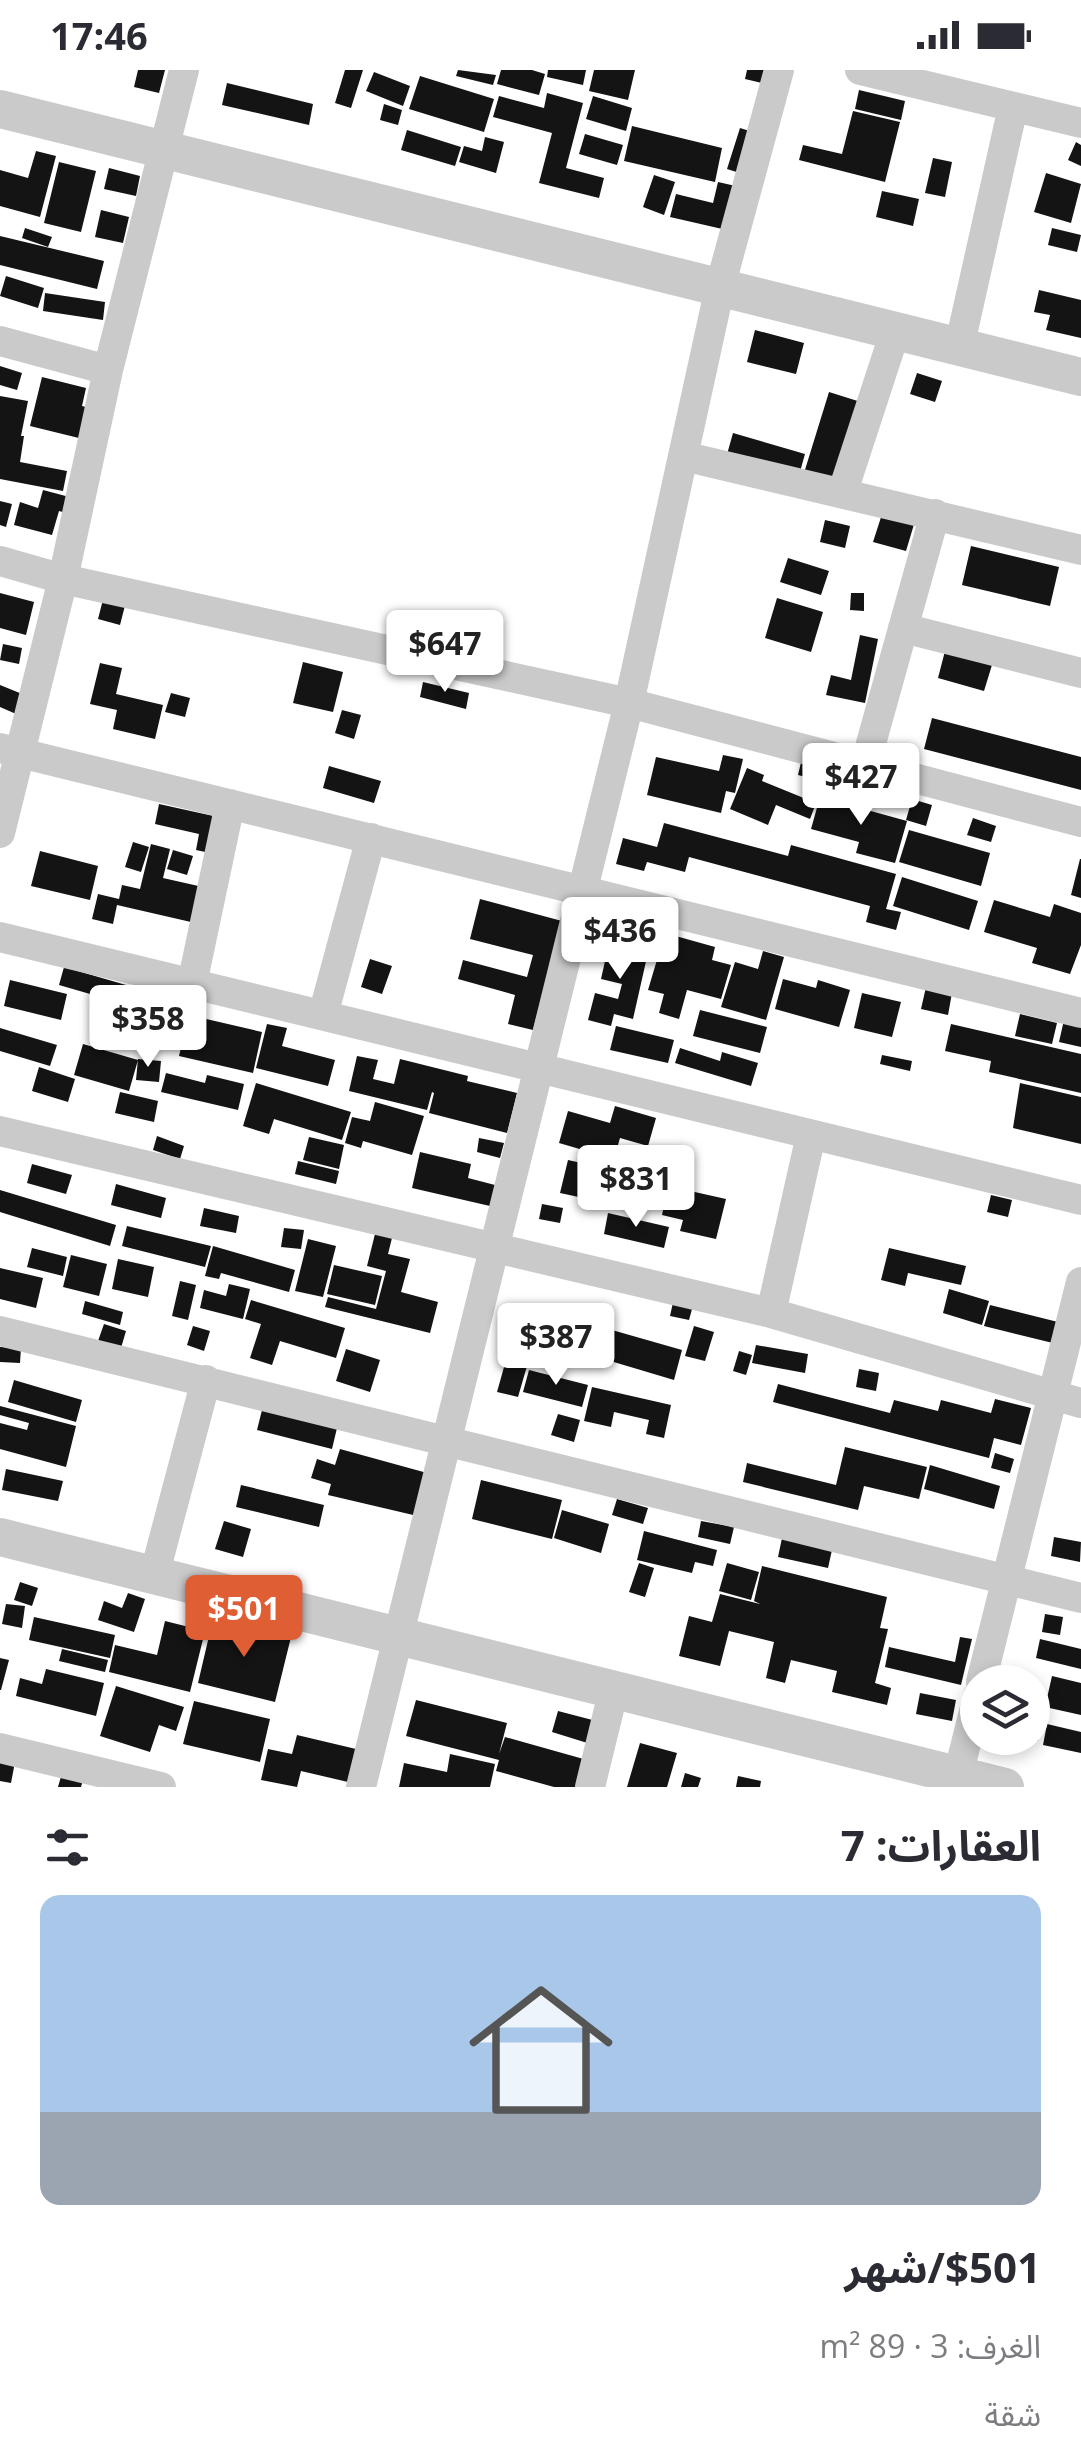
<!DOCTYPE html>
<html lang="ar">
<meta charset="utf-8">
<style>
:root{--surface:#fff;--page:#f7f7f7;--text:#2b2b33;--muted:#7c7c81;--line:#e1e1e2;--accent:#df5e34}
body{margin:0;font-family:"Open Sans","Noto Sans Arabic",sans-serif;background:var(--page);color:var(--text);direction:rtl;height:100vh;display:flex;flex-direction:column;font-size:38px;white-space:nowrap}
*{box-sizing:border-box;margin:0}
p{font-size:32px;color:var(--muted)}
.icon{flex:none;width:55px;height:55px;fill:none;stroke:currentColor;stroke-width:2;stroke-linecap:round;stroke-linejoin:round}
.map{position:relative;height:1717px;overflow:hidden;direction:ltr}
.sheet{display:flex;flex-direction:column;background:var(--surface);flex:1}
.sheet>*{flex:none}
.controls{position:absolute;left:960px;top:1595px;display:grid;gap:20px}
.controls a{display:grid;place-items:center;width:90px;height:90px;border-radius:50%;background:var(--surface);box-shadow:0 5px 15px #0003;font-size:50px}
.price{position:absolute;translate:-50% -85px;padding:0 22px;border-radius:10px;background:#fff;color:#222;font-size:32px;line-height:65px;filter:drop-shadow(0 2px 5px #0008)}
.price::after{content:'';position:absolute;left:50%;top:60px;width:30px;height:22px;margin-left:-15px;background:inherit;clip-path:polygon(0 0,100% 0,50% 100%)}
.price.active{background:var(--accent);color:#fff}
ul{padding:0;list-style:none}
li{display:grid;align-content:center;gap:20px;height:530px;padding:0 40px}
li+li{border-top:2px solid var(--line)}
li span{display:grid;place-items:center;height:310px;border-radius:20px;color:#555}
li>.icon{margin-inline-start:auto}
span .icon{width:180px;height:180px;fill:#fffc;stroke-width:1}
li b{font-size:42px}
h2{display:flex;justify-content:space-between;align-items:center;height:120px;padding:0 40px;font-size:42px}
.status{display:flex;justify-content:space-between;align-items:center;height:70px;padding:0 50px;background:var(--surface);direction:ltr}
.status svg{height:28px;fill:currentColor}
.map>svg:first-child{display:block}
.building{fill:#141414}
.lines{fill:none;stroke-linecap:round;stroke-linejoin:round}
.minor{stroke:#cacaca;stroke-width:30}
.tertiary{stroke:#cacaca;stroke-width:38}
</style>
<div class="status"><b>17:46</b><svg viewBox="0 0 49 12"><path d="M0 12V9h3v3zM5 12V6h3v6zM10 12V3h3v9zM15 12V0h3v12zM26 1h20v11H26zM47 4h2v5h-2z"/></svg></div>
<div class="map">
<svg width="1081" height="1717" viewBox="0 0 1081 1717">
<rect width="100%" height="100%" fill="#fff"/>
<path class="building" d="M138 0H165L159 23 134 17Z
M345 0H363L351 38 335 33Z
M458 0 496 5 493 15 456 6Z
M501 0H532L545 4 539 25 497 14Z
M548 0H586L583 15 547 7Z
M594 0H635L628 30 589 21Z
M747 0H769L766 14 745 9Z
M374 2 410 16 403 36 366 21Z
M420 6 494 29 484 62 409 39Z
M227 13 313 34 309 55 222 35Z
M859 20 905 31 901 50 855 39Z
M547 23 583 33 566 98 604 108 599 128 539 113 552 63 493 47 499 26 544 38Z
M593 26 632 38 626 61 586 49Z
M384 34 402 40 398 55 380 50Z
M853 41 900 52 885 112 799 90 803 75 842 84Z
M632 56 722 78 715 112 624 91Z
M740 58 756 63 743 104 727 99Z
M407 60 461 77 455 96 401 80Z
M585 64 623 75 617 95 579 84Z
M485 67 504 72 496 103 459 92 464 76 482 81Z
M1076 72 1081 75V96L1068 90Z
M36 81 56 86 40 147 0 136V100L28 108Z
M933 88 952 92 945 127 925 123Z
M59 92 96 101 81 162 44 153Z
M109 98 140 106 136 126 104 119Z
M1046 103 1081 114 1071 153 1034 142Z
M654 105 675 112 664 145 643 137Z
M718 112 740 117 731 161 670 147 676 124 713 133Z
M882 121 919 129 913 156 876 147Z
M101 140 129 147 123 173 95 167Z
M25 158 52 167 48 177 22 168Z
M1052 158 1081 165 1077 182 1048 175Z
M0 166 104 191 97 219 0 195Z
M6 206 44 218 38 238 0 226Z
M1039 220 1081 230V268L1046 260 1050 245 1034 242Z
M45 223 105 232 103 250 43 241Z
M755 260 804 273 796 304 747 292Z
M0 296 22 303 17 320 0 315Z
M917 303 942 311 935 332 910 324Z
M42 307 86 318 82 336 98 340 91 371 30 356Z
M829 322 864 333 839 414 804 403Z
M0 326 28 331 21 366H24L20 392 67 401 63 421 0 409Z
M733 363 805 384 794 423 722 402Z
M43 420 77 429 73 445 59 441 52 465 14 455 20 432 38 438Z
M0 431 12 434 6 457 0 455Z
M883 441 915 451 906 481 873 472Z
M825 450 850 456 845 478 820 472Z
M971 476 1059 497 1050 536 962 515Z
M788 488 829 501 821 525 780 512Z
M107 514 129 520 120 555 98 549Z
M0 523 34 532 26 565 0 558Z
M851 523H864V541L850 540Z
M777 528 823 542 811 582 765 568Z
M860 565 878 569 865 633 826 625 831 605 851 610Z
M3 574 22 578 19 594 0 590Z
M945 581 992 595 984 621 938 608Z
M303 592 343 602 333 642 293 633Z
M100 593 122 598 116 624 163 635 155 669 113 659 117 640 90 634Z
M423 612 469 623 466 639 420 627Z
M0 615 32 628 23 647 0 637Z
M171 623 190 628 185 647 165 642Z
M342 640 361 645 354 669 335 663Z
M932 648 1081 687V720L924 679Z
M803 684 831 691 825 712 798 705Z
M723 685 743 689 735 723 726 721 721 743 647 725 656 687 719 701Z
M329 696 381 711 374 733 323 718Z
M747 698 764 705 762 711 816 733 810 749 776 735 768 755 730 739Z
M911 709 912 729 881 730 880 710Z
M820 727 907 751 895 793 856 783 859 772 811 759Z
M912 729 932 735 926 756 906 750Z
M159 734 227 749 219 785 196 780 199 764 155 754Z
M973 748 996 756 991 772 967 765Z
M664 753 788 786 791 775 896 804 886 839 901 842 896 860 866 852 870 836 689 787 685 802 647 792 644 801 616 794 623 768 657 777Z
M909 760 990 783 981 816 899 792Z
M133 772 149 777 141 802 125 797Z
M151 774 170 779 163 808 225 822 217 858 117 835 113 854 92 849 98 824 119 829 122 815 140 819Z
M173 780 193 786 187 805 167 799Z
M40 781 98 796 90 830 31 816Z
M1080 789H1081V828L1071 825Z
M902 807 978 831 969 860 893 836Z
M480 829 562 851 533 960 508 954 515 925 458 909 463 890 527 907 533 885 470 869Z
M994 830 1050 847 1054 834 1081 843V875L1070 904 1032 893 1037 878 984 862Z
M665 863 715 877 712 890 731 895 721 929 687 920 679 949 659 943 664 924 648 920Z
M610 869 649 878 633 949 614 944 611 956 588 950 595 923 618 929 622 914 601 909Z
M763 881 784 887 766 950 721 937 735 892 758 899Z
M370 889 392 896 382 924 361 917Z
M64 897 133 917 128 935 59 915Z
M783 909 816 918 818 910 850 920 839 957 775 939Z
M10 910 67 924 61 950 4 936Z
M926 917 952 923 948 945 921 939Z
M862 923 901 932 892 967 854 958Z
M119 937 177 952 171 978 113 963Z
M700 940 767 957 760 983 693 966Z
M1066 941 1081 944V977L1059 972Z
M1020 944 1057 953 1052 974 1015 966Z
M189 945 262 962 253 1003 179 986Z
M267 954 287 958 282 976 335 990 328 1016 256 998Z
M951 954 1081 984V1023L989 1002 991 991 945 981Z
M616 956 674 970 668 993 610 980Z
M0 958 57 975 50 996 0 981Z
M83 974 138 990 129 1021 74 1005Z
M680 978 720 991 722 982 758 993 751 1016 675 993Z
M882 985 912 991 910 1001 880 994Z
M357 986 378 990 373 1009 394 1014 400 989 468 1006 467 1011 517 1023 507 1063 429 1043 434 1023 432 1022 427 1040 349 1021Z
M138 989 161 991 159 1012 136 1010Z
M39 997 75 1009 68 1032 32 1021Z
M166 1003 205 1013 207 1005 244 1014 238 1040 161 1022Z
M256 1013 351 1042 342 1070 274 1049 269 1064 243 1056Z
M1020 1013 1081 1027V1074L1013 1058Z
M120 1022 158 1031 154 1052 115 1043Z
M375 1032 424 1046 412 1085 363 1071 361 1078 345 1073 352 1047 370 1051Z
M615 1036 656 1048 648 1076 620 1068 614 1089 559 1073 568 1041 610 1053Z
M157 1066 184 1076 180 1089 153 1080Z
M309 1067 344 1075 339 1099 303 1090Z
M479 1068 504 1073 500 1088 477 1082Z
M420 1082 471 1094 468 1108 495 1115 490 1136 412 1118Z
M568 1090 622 1102 620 1113 639 1117 635 1139 560 1123Z
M298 1091 339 1101 336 1114 295 1104Z
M32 1094 72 1105 66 1124 27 1113Z
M116 1114 166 1128 161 1148 111 1135Z
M668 1116 726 1129 716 1169 680 1161 683 1150 662 1145Z
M0 1120 116 1155 110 1176 0 1142Z
M991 1125 1012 1130 1008 1147 987 1142Z
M542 1134 563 1138 560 1153 539 1149Z
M204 1138 239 1146 236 1163 200 1156Z
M608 1143 669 1157 664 1178 604 1164Z
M127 1156 211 1176 205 1197 122 1176Z
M284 1158 304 1160 301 1179 281 1177Z
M375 1164 392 1168 388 1184 410 1189 401 1222 438 1232 430 1263 325 1237 328 1227 376 1239 386 1201 367 1196Z
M308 1169 336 1176 323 1227 295 1221Z
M213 1176 295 1200 289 1222 221 1203 219 1209 205 1206Z
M32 1178 67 1187 63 1206 27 1197Z
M889 1178 966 1196 961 1215 908 1203 905 1216 881 1210Z
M71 1185 107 1194 99 1226 63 1217Z
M118 1189 154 1197 148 1227 112 1219Z
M334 1195 382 1206 375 1235 327 1224Z
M0 1198 43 1208 36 1238 0 1229Z
M180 1211 196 1215 188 1250 172 1246Z
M229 1214 250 1219 243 1249 200 1238 204 1220 226 1226Z
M949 1219 989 1231 982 1255 943 1243Z
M674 1228 694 1232 689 1250 670 1246Z
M251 1230 345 1258 336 1288 280 1271 272 1295 250 1288 261 1254 245 1249Z
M85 1231 123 1242 120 1255 82 1244Z
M990 1235 1066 1254 1061 1275 984 1256Z
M519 1236 601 1254 593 1287 512 1268Z
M104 1254 126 1261 121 1278 98 1271Z
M193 1256 210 1261 204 1281 187 1275Z
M694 1256 714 1262 705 1291 685 1286Z
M605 1258 682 1280 674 1310 597 1287Z
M756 1275 808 1284 805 1303 752 1293Z
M0 1277 21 1278 20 1293 0 1292Z
M346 1279 380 1290 370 1322 336 1311Z
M739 1281 752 1285 746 1305 733 1301Z
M506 1290 527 1296 518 1327 497 1322Z
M859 1299 879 1303 876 1321 856 1317Z
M529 1300 588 1315 582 1337 523 1322Z
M14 1310 82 1330 76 1352 8 1332Z
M778 1314 890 1343 894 1330 938 1341 941 1330 991 1343 995 1329 1031 1338 1021 1375 994 1368 989 1388 773 1332Z
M592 1317 671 1335 664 1368 646 1364 649 1350 614 1342 611 1357 584 1351Z
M0 1336 76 1356 66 1397 0 1379V1353L27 1360 29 1353 0 1345Z
M262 1340 337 1358 332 1379 257 1360Z
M558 1344 580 1350 574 1372 551 1365Z
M845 1377 927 1397 919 1429 864 1416 858 1440 743 1412 747 1393 836 1415Z
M340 1379 438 1406 426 1448 328 1425 331 1414 311 1408 317 1389 335 1395Z
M995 1383 1014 1389 1010 1403 991 1398Z
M930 1395 1000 1416 994 1439 924 1419Z
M6 1399 63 1411 58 1431 2 1420Z
M481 1410 562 1430 552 1469 472 1449Z
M241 1415 324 1435 319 1457 236 1437Z
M617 1429 648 1438 643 1454 612 1445Z
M562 1440 609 1454 601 1483 554 1468Z
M224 1451 251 1459 243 1487 215 1479Z
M701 1451 734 1457 730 1474 698 1467Z
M644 1461 717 1480 713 1496 695 1492 692 1503 637 1490Z
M1054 1467 1081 1472 1080 1492 1051 1486Z
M782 1468 832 1480 828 1498 778 1487Z
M639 1493 654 1498 645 1527 629 1522Z
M727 1493 759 1502 751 1530 719 1521Z
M762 1496 887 1527 880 1558 888 1559 875 1613 891 1618 887 1635 832 1622 837 1601 791 1590 785 1613 766 1608 774 1572 729 1561 720 1596 679 1586 689 1546 712 1552 720 1524 760 1534 754 1531Z
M20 1512 38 1518 32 1536 14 1530Z
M128 1523 145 1529 134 1562 98 1550 104 1531 122 1538Z
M6 1534 25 1536 22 1558 2 1554Z
M1045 1544 1063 1547 1060 1565 1042 1562Z
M34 1547 115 1565 110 1588 29 1570Z
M213 1549 291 1567 275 1632 198 1613Z
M165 1551 205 1561 190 1622 109 1602 115 1575 157 1585Z
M960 1567 972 1569 961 1615 885 1597 889 1577 955 1592Z
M1040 1569 1081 1579V1599L1036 1588Z
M62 1579 108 1590 105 1602 59 1591Z
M0 1588 9 1590 1 1620H0Z
M46 1599 104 1613 96 1646 16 1626 20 1608 42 1614Z
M1052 1606 1081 1613V1645L1045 1637Z
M116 1616 184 1637 176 1661 159 1655 150 1682 100 1666Z
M920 1623 956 1630 952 1651 916 1644Z
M416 1630 507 1653 499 1684 505 1667 587 1690 580 1717H554L496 1701 499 1690 406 1666Z
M194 1631 270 1649 260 1692 183 1674Z
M1032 1636 1045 1639 1038 1671 1032 1670Z
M558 1641 604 1653 597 1676 552 1662Z
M1047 1654 1081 1662V1683L1043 1675Z
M297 1665 356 1679 348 1712 301 1701 297 1717 261 1710 268 1679 292 1684Z
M640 1673 677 1683 667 1717H627Z
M450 1684 495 1694 490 1717H399L404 1693 447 1702Z
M0 1689 15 1692 11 1713 0 1711Z
M62 1703 83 1710 81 1717H58Z
M685 1703 701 1708 698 1717H681Z
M738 1706 761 1711 760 1717H736Z"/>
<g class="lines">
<path class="minor" d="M860 0 1081 53
M0 271 108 300
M959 278 1013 37
M683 386 1081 480
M843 421 895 262
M0 491 63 509 629 633 1081 752
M903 558 1081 603
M0 678 1081 943
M865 695 935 444
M0 763 63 509 108 300 184 0
M0 867 1081 1130
M192 914 230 734
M323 945 371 768
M0 1061 771 1243 1081 1333
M771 1243 811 1065
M0 1261 1081 1528
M154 1506 206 1310
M981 1612 1081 1212
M0 1678 161 1717
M361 1717 629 633 720 217 779 0
M590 1717 614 1619
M955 1717 978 1626"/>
<path class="tertiary" d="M0 39 1081 307
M0 1467 1005 1717"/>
</g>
</svg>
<div class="controls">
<a><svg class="icon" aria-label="layers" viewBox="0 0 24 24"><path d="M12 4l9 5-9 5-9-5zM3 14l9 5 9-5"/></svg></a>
</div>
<b class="price" style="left:445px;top:625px">$647</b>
<b class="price" style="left:861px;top:758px">$427</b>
<b class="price" style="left:620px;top:912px">$436</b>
<b class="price" style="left:148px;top:1000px">$358</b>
<b class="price" style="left:636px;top:1160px">$831</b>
<b class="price" style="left:556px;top:1318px">$387</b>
<b class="price active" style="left:244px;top:1590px">$501</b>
</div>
<section class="sheet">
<h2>العقارات: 7<svg class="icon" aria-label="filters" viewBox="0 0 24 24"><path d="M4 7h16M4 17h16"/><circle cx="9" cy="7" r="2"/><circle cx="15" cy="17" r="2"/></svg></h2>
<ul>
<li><span style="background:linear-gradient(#a9c7e8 70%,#9aa5b1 0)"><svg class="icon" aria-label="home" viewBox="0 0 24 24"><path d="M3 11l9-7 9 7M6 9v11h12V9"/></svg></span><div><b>$501/شهر</b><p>الغرف: 3 · 89 m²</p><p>شقة</p></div></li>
</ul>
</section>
